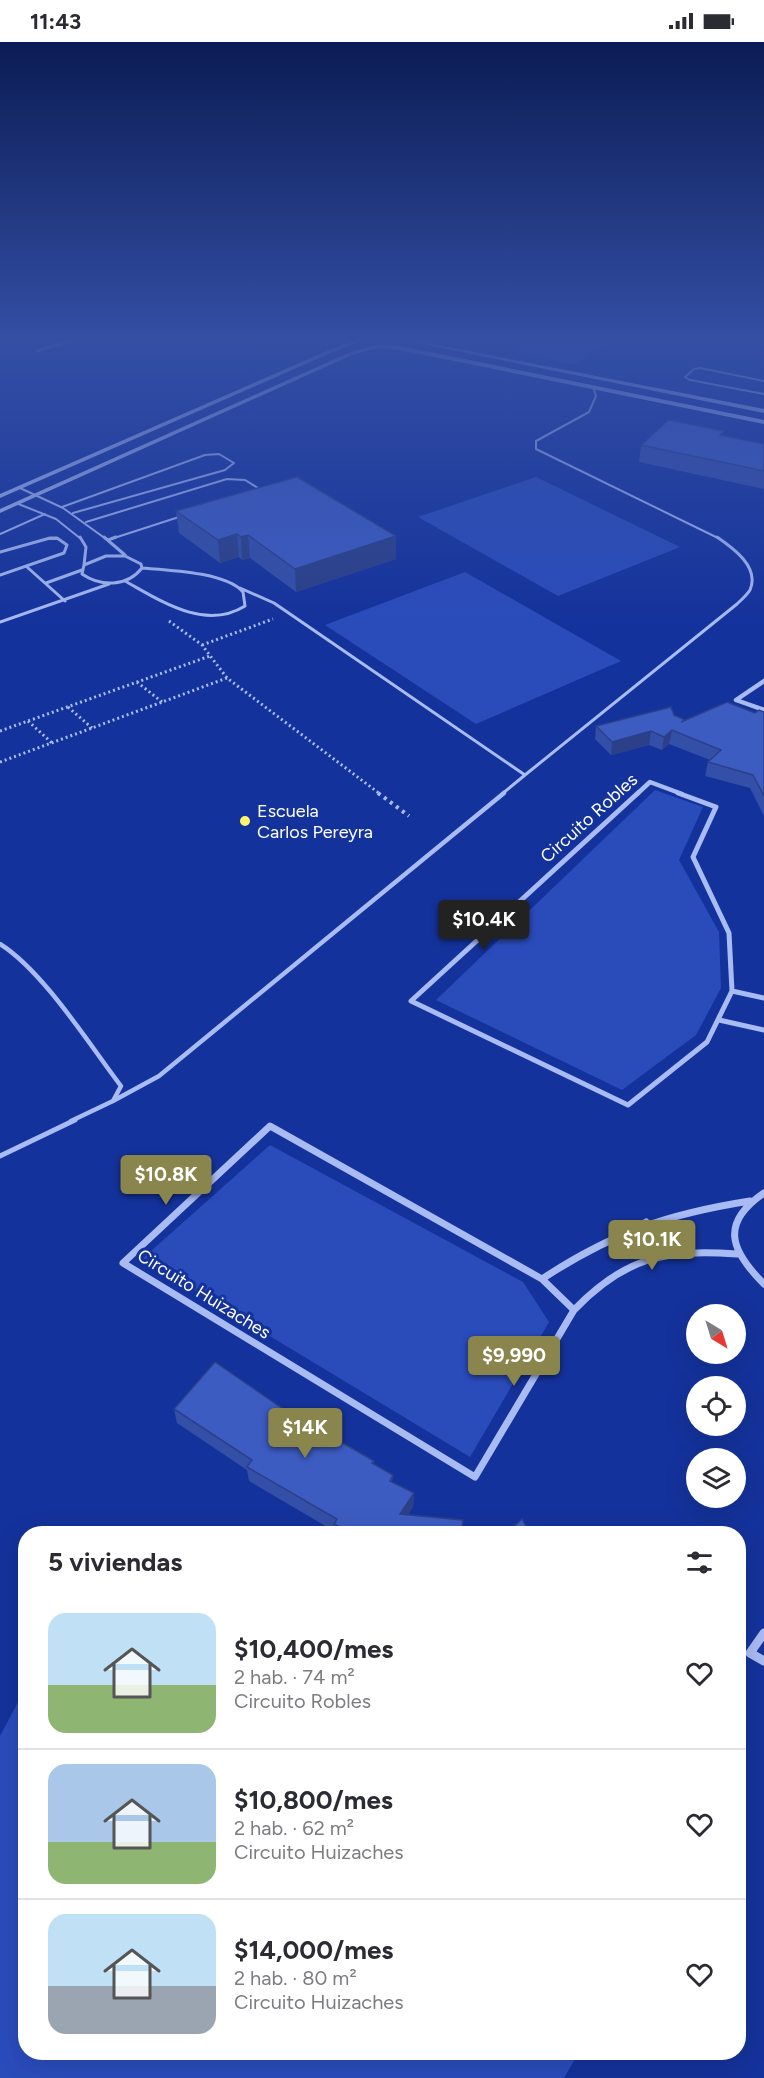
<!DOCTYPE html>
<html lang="es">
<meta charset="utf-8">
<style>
:root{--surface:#fff;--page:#f2f2f3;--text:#2b2b33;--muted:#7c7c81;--line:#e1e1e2;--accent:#8a854c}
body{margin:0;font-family:Figtree,sans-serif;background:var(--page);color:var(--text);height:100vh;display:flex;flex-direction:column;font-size:22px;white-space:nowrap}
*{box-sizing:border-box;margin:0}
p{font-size:20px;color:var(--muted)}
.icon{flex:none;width:33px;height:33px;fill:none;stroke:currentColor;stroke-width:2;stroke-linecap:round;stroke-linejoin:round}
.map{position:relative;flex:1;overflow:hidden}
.drawer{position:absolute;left:18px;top:1484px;width:728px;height:534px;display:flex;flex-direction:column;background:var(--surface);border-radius:24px;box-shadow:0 6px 24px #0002}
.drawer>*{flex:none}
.needle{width:39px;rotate:142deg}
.tools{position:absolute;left:686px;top:1262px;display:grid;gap:12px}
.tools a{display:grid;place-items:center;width:60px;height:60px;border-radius:50%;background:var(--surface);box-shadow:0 6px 24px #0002;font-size:30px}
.price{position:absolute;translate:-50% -51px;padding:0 14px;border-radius:6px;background:var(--accent);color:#fff;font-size:20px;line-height:39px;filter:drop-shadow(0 2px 3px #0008)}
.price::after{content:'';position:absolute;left:50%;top:36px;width:18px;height:14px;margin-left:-9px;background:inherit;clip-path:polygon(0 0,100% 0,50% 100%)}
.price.active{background:#222;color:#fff}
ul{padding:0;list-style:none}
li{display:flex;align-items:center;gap:18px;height:150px;padding:0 30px}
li+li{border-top:2px solid var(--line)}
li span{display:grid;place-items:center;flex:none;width:168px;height:120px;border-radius:18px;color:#555}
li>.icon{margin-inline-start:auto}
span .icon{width:72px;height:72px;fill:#fffc;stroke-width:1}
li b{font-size:26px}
h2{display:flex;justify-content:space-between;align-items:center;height:72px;padding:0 30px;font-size:26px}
.status{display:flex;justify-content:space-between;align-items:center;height:42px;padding:0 30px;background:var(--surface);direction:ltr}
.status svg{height:16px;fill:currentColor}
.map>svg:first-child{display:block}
.green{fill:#2a4cbb}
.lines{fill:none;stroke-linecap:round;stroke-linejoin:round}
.path-far1{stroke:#a9bbf3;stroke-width:3;stroke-dasharray:2 3;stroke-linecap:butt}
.path{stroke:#a9bbf3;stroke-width:4;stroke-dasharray:3 4.5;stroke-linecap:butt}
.service-far3{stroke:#a9bbf3;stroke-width:2}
.service-far2{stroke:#a9bbf3;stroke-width:3}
.service-far1{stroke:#a9bbf3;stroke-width:4.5}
.service{stroke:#a9bbf3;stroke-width:5}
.minor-far4{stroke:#a9bbf3;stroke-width:3}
.minor-far3{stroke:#a9bbf3;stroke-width:4.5}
.minor-far2{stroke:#a9bbf3;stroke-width:5}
.minor-far1{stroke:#a9bbf3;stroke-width:7}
.minor{stroke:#a9bbf3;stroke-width:9}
.tertiary{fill:#a9bbf3;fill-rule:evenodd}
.wall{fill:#344fa7}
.shaded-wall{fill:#2b4088}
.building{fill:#3d5cc2;stroke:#2b4088;stroke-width:1.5}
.poi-dot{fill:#fff46b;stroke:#14329b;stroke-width:2}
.labels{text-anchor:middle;stroke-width:6;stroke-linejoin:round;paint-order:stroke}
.poi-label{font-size:18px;fill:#fff;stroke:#14329b;text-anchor:start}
.street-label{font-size:18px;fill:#fff;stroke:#14329b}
</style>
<div class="status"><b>11:43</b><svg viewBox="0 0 49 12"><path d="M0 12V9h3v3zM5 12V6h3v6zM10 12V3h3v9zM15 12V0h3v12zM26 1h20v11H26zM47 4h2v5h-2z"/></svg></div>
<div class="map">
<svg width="764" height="2036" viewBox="0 0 764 2036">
<rect width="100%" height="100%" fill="#14329b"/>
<path class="green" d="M536 297H608L576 323 517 311Z
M536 435 680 505 558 554 418 475Z
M465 530 621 619 476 682 325 583Z
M655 748 703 765 679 818 719 890 721 946 696 993 622 1048 436 958Z
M270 1103 523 1240 549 1280 470 1415 142 1217Z
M25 1647 26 2010H579L564 2036H0V1694Z"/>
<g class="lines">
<path class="path-far1" d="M169 579 202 603 227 636 380 752
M202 603 273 577
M137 640 162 660
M68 665 92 686
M28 679 52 701
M0 689 210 614
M0 720 227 636"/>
<path class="path" d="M378 751 409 774"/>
<path class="service-far3" d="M764 339 700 326 694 327 685 335 690 338 764 352
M593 345 596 354 589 370 536 399V407L720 497
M20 446 63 466 106 497
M16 461 56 477 81 497
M62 465 205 413 219 412 234 421 225 428 73 471
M86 480 227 437 245 438 258 446 256 450
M0 492 45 472
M47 497H58
M111 497 182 474"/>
<path class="service-far2" d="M80 495 86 505 84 523
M104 495 125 513
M108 498 116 495
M0 510 50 496H57L67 503 64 511 0 533
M106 514H125L141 522 142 526C127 545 101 545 82 532L84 523Z
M27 525 65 559
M125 539C161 559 205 589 245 564L243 550C226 530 167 528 142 526
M46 541 82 528
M240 546 274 561 525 733 502 752
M0 580 109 542
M525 733 737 562C741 558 747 553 750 548 760 525 733 506 717 495"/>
<path class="service-far1" d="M0 902C43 929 89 1002 121 1044L113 1059 71 1079
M113 1059 159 1034 504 751"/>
<path class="service" d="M0 1114 75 1078"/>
<path class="minor-far4" d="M37 309 74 297"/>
<path class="minor-far3" d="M736 658 764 639
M736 658 764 668
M637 752 650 740 682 752"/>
<path class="minor-far2" d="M638 751 411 959 628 1063 707 1000 732 949 729 891 693 815 716 765 678 751
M732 949 764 956
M719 978 764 988"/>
<path class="minor-far1" d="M270 1084 542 1237 574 1268 475 1435 123 1221Z
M764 1151C720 1181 730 1208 764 1242
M646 1180 660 1213
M542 1237C612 1191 667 1172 750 1159
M574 1268C625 1215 665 1207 737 1212"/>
<path class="minor" d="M764 1591 750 1611 764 1619"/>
<path class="tertiary" d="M359 297H367L333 310 0 456V452L329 308Z
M397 297H408L764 367V371Z
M378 302 400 304 764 378V382L400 308 378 306 352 313 0 471V467L348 311Z"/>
</g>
<path class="wall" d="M723 394 764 402V447L639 420 641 403Z
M176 469 396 494V517L296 550 250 516 242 518 239 515 220 521 179 491Z
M764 670V774L750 746 705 734 708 720 710 718 669 702 662 708 649 703 611 713 595 697 596 684 674 673 685 679Z
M279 1364 374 1419V1422L393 1433 392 1440 414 1451 413 1465 408 1473 462 1486 490 1491H334V1489L249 1439 247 1428 177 1381 174 1367Z"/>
<path class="shaded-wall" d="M237 492 239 515 220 521 218 498Z
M248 493 250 516 242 518 241 495Z
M396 494V517L296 550 295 527Z
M672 688 669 702 662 708 664 695Z
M651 689 649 703 611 713 612 700Z
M414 1451 413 1465 400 1486V1472Z"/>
<path class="building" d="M669 378 724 389 720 393 764 402V429L641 403Z
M297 435 396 494 295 527 248 493 241 495 237 492 218 498 176 469Z
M727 660 755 671 759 668 764 670V754L753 733 708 720 721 708 672 688 664 695 651 689 612 700 596 684 671 665 674 673 685 678 681 680Z
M215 1320 279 1364 374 1419 372 1421 393 1433 390 1439 414 1451 400 1472 463 1478 462 1486 490 1491H352L334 1482 337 1477 247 1425 252 1418 174 1367Z
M522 1477 530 1491H507Z"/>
<linearGradient id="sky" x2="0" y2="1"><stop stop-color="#0b1c55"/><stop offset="0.51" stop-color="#344fa4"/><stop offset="1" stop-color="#344fa4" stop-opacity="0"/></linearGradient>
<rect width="764" height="582" fill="url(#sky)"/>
<circle class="poi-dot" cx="245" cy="779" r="6"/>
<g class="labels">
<g class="poi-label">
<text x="257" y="775">Escuela<tspan x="257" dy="21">Carlos Pereyra</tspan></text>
</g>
<g class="street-label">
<text transform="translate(589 776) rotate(-42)" y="6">Circuito Robles</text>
<text transform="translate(204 1252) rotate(32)" y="6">Circuito Huizaches</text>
</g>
</g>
</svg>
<div class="tools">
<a><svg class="needle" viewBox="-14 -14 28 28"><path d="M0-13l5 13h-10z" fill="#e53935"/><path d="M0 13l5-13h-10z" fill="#7c7c81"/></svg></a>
<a><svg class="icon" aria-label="locate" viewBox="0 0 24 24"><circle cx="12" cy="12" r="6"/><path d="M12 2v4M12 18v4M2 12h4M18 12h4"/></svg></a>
<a><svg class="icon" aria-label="layers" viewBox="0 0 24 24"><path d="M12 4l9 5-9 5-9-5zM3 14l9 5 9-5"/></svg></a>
</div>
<b class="price active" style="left:484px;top:909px">$10.4K</b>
<b class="price" style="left:166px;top:1164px">$10.8K</b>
<b class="price" style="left:652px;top:1229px">$10.1K</b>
<b class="price" style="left:514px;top:1345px">$9,990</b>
<b class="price" style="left:305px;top:1417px">$14K</b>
<section class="drawer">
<h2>5 viviendas<svg class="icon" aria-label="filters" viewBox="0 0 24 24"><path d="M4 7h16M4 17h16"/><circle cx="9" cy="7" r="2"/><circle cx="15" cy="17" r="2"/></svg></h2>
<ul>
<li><span style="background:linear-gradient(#bfe0f5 60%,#8fb573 0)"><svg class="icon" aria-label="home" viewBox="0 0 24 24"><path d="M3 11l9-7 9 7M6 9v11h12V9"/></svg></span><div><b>$10,400/mes</b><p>2 hab. · 74 m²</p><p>Circuito Robles</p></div><svg class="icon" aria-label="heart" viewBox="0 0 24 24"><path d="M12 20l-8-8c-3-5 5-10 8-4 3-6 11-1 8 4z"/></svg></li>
<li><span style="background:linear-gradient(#a9c7e8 65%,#8fb573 0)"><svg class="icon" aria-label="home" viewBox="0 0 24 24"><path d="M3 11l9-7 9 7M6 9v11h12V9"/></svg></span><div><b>$10,800/mes</b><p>2 hab. · 62 m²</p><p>Circuito Huizaches</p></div><svg class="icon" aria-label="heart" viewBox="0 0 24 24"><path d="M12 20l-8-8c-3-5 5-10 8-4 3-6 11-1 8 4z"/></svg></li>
<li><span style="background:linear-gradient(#bfe0f5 60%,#9aa5b1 0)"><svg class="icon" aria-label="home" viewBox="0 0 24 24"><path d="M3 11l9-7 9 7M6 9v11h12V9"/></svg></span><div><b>$14,000/mes</b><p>2 hab. · 80 m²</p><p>Circuito Huizaches</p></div><svg class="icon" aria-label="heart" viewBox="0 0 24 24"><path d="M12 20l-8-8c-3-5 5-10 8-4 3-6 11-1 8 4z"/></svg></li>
</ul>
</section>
</div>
